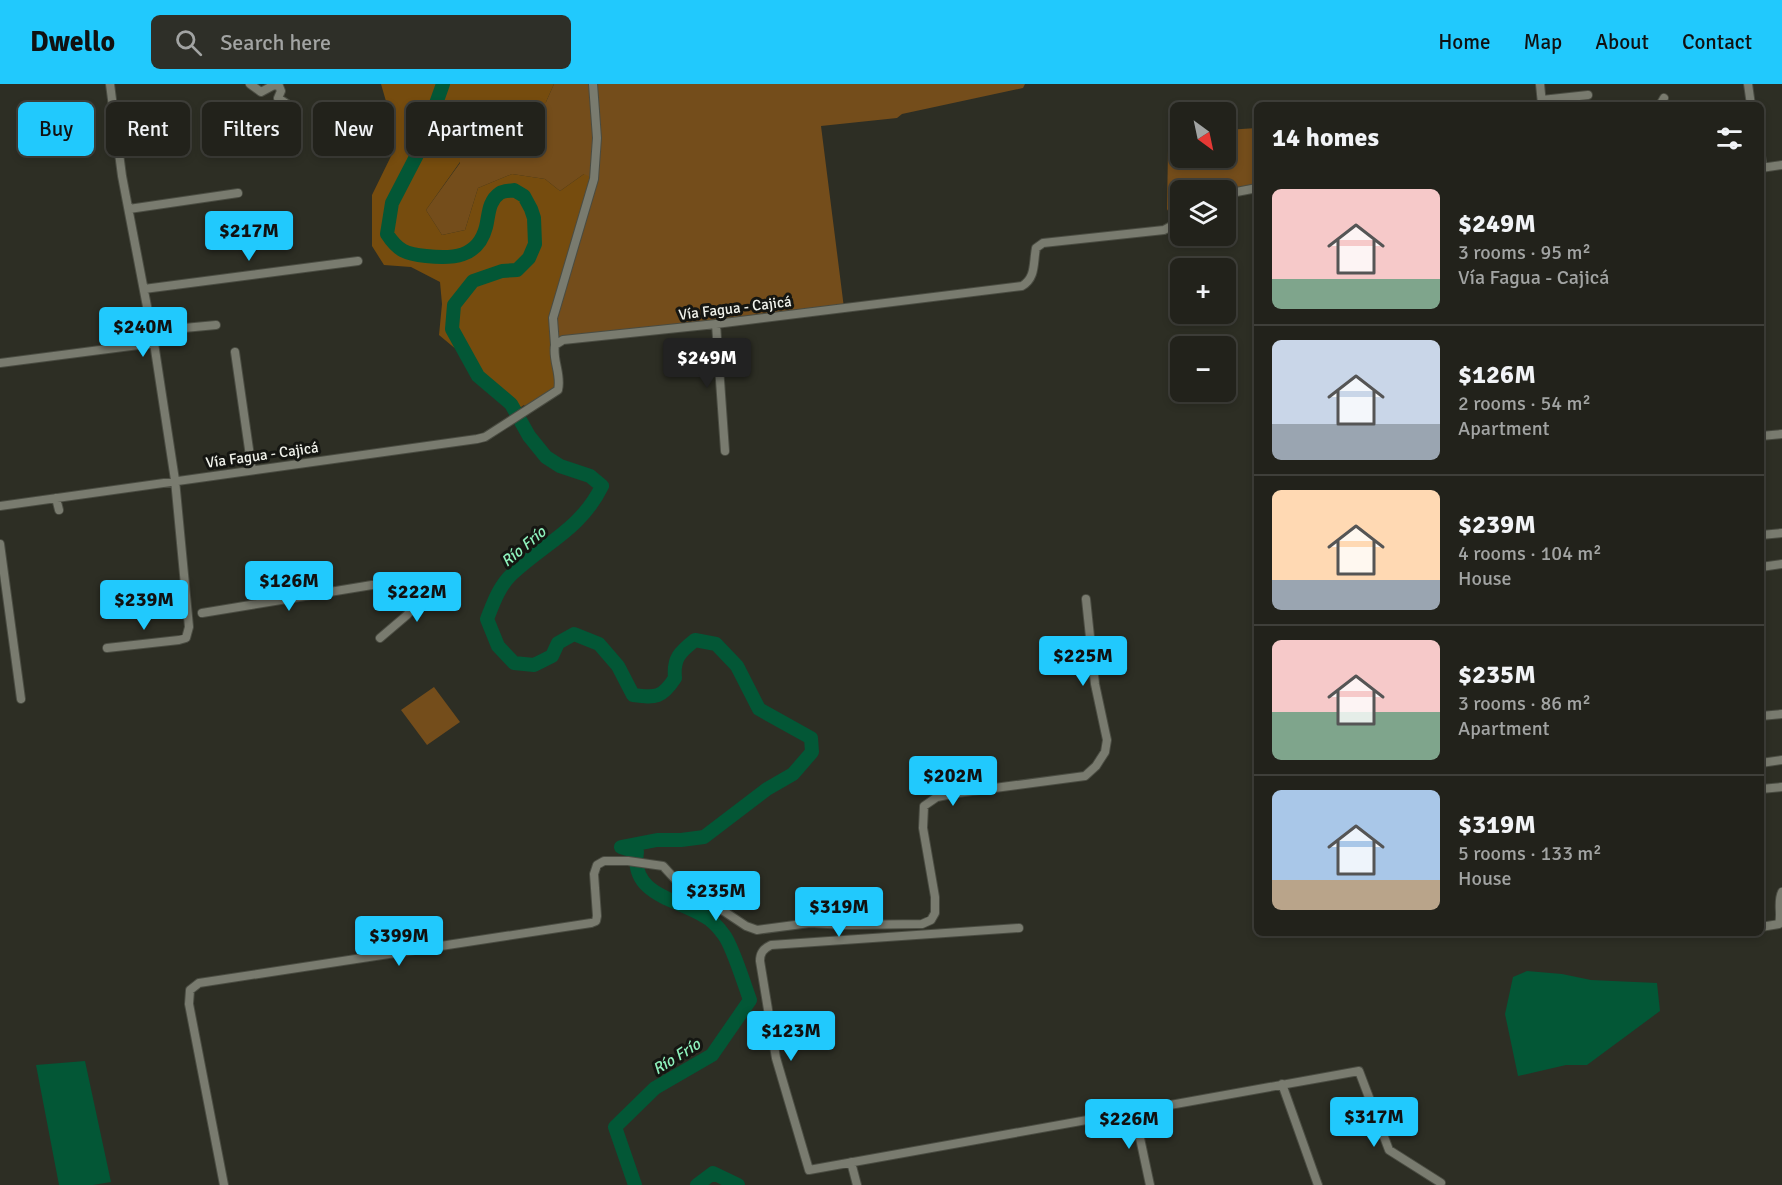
<!DOCTYPE html>
<meta charset="utf-8">
<style>
:root{--surface:#22221b;--page:#2e2f28;--text:#f1f3f6;--muted:#a2a4a3;--line:#3f3f3a;--accent:#21c9fd}
body{margin:0;font-family:Signika,sans-serif;background:var(--page);color:var(--text);height:100vh;display:flex;flex-direction:column;font-size:22px;white-space:nowrap}
*{box-sizing:border-box;margin:0}
p{font-size:20px;color:var(--muted)}
.icon{flex:none;width:33px;height:33px;fill:none;stroke:currentColor;stroke-width:2;stroke-linecap:round;stroke-linejoin:round}
.map{position:relative;flex:1;overflow:hidden}
.panel{position:absolute;left:1254px;top:18px;width:510px;height:834px;display:flex;flex-direction:column;background:var(--surface);border-radius:9px;box-shadow:0 3px 9px #0003,0 0 0 2px var(--line)}
.panel>*{flex:none}
.banner{position:absolute;left:18px;top:18px;width:570px;height:54px;display:flex;gap:12px}
.needle{width:39px;rotate:147deg}
.tools{position:absolute;left:1170px;top:18px;display:grid;gap:12px}
.tools a{display:grid;place-items:center;width:66px;height:66px;border-radius:9px;background:var(--surface);box-shadow:0 3px 9px #0003,0 0 0 2px var(--line);font-size:30px}
.price{position:absolute;translate:-50% -51px;padding:0 14px;border-radius:6px;background:var(--accent);color:#111;font-size:20px;line-height:39px;filter:drop-shadow(0 2px 3px #0008)}
.price::after{content:'';position:absolute;left:50%;top:36px;width:18px;height:14px;margin-left:-9px;background:inherit;clip-path:polygon(0 0,100% 0,50% 100%)}
.price.selected{background:#222;color:#fff}
ul{padding:0;list-style:none}
li{display:flex;align-items:center;gap:18px;height:150px;padding:0 18px}
li+li{border-top:2px solid var(--line)}
li span{display:grid;place-items:center;flex:none;width:168px;height:120px;border-radius:9px;color:#555}
li>.icon{margin-inline-start:auto}
span .icon{width:72px;height:72px;fill:#fffc;stroke-width:1}
li b{font-size:26px}
h2{display:flex;justify-content:space-between;align-items:center;height:72px;padding:0 18px;font-size:26px}
.pill{padding:0 21px;border-radius:9px;background:var(--surface);box-shadow:0 3px 9px #0003,0 0 0 2px var(--line);font-size:21px;line-height:54px}
.pill.selected{background:var(--accent);color:#111}
header{display:flex;align-items:center;gap:36px;box-sizing:border-box;height:84px;padding:0 30px;background:var(--accent);color:#111}
header strong{font-size:28px}
nav{display:flex;gap:33px;margin-inline-start:auto;font-size:21px}
.search{width:420px;height:54px;background:var(--page);display:flex;align-items:center;gap:15px;box-sizing:border-box;padding:0 21px;border-radius:9px;color:var(--muted);font-size:22px}
.map>svg:first-child{display:block}
.green{fill:#744d1b}
.forest{fill:#764c0e}
.water{fill:#035736}
.lines{fill:none;stroke-linecap:round;stroke-linejoin:round}
.river{stroke:#035736;stroke-width:14}
.minor-casing{stroke:#4a4c42;stroke-width:10}
.minor{stroke:#797b6f;stroke-width:8}
.labels{text-anchor:middle;stroke-width:6;stroke-linejoin:round;paint-order:stroke}
.street-label{font-size:15px;fill:#f0f2eb;stroke:#151612}
.water-label{font-size:16px;font-style:italic;fill:#8ef2bc;stroke:#151612}
</style>
<header>
<strong>Dwello</strong>
<div class="search"><svg class="icon" aria-label="search" viewBox="0 0 24 24"><circle cx="10" cy="10" r="6"/><path d="M15 15l6 6"/></svg>Search here</div>
<nav><a>Home</a><a>Map</a><a>About</a><a>Contact</a></nav>
</header>
<div class="map">
<svg width="1782" height="1101" viewBox="0 0 1782 1101">
<rect width="100%" height="100%" fill="#2d2e24"/>
<path class="green" d="M554 0H1025L1023 4 902 30 897 34 821 42 844 224 555 261 553 251 584 90 560 107 545 95 512 90 478 104 465 146 442 151 426 126 460 79V46L500 35 546 18Z
M1257 44V104L1180 106V133L1175 140 1167 125 1168 66 1180 57V74H1226V46Z
M434 603 460 638 427 661 401 626Z"/>
<path class="forest" d="M381 0H554L546 18 520 39 500 35 460 46V78L426 126 442 151 465 146 478 104 512 90 545 95 560 107 584 90 594 95 553 234 559 300 527 325 524 321 515 327 504 312 478 292 465 269 457 266 439 251 442 220 440 198 411 183 384 181 372 162V111L395 64 392 38Z"/>
<path class="water" d="M1527 887 1562 890 1591 896 1657 899 1660 927 1587 981H1566L1518 992 1505 930 1513 893Z
M85 977 111 1098 93 1101H59L36 981Z"/>
<g class="lines">
<path class="river" d="M443 0 419 67 392 119 387 150C398 167 406 170 426 172 452 175 478 174 486 143 489 131 488 117 500 109 503 107 509 107 514 106L524 112 531 125 534 134 535 160 529 174 517 186 502 187 473 197 454 221 452 245 478 292 511 320 529 352 546 373 560 382 590 392 602 402C581 445 545 459 512 490 499 502 493 520 487 535L498 562 514 579 534 581 552 572 558 559 574 550 599 560 618 582 633 611C656 614 662 614 675 594 673 574 680 568 695 556L716 560 737 582 759 625 811 654 812 668 793 690 767 705 704 753 681 756H657L621 763 637 768C630 811 677 815 704 832 712 836 719 844 724 851 733 863 744 900 750 916L712 971 655 1004 615 1043 635 1101
M697 1101 713 1089 738 1101"/>
<g class="minor-casing">
<path id="minor" d="M250 0 261 8 274 1 279 2 281 7 278 14 298 27
M1540 0 1542 20
M1748 0 1751 21
M1542 16 1588 11
M1660 21 1664 14
M1761 72 1763 84
M1761 84 1782 81
M1226 110 1257 104
M129 125 238 109
M144 205 358 177
M716 240 725 367
M152 247 216 241
M555 261 553 234 594 95 597 54 593 0
M235 268 252 386
M0 279 154 259
M1761 352 1782 350
M56 414 59 426
M0 422 477 355 485 353 558 306C562 291 552 276 555 261L563 256 716 240 1022 202C1036 194 1033 179 1036 164L1043 159 1164 146 1175 140 1180 133
M1761 451 1782 449
M0 460 21 615
M1761 483 1782 480
M202 529 372 501
M380 554 407 531 415 521 417 502
M107 564 179 556 186 554 189 543 175 396 154 259 122 92 110 0
M1761 632 1782 630
M1761 679 1782 676
M1761 705 1782 703
M1761 843 1779 840C1782 830 1777 818 1782 808
M1019 844 771 861C763 865 760 869 760 877L776 974 809 1086 1359 987 1389 1066 1441 1099
M1282 1000 1318 1101
M1134 1026 1150 1101
M851 1078 857 1101
M224 1101 189 920 190 906 199 899 591 839 596 837 597 832 594 790 597 781 604 777H628L663 782 686 807 698 815 722 826 746 842 757 846 810 839 845 841 922 840 931 836 935 829V813L923 744 924 722 937 713 957 709 1085 692 1096 682 1105 668 1107 656 1095 600 1086 515"/>
</g>
<use href="#minor" class="minor"/>
</g>
<g class="labels">
<g class="street-label">
<text transform="translate(735 224) rotate(-7)" y="5">Vía Fagua - Cajicá</text>
<text transform="translate(262 371) rotate(-8)" y="5">Vía Fagua - Cajicá</text>
</g>
<g class="water-label">
<text transform="translate(523 462) rotate(-40)" y="6">Río Frío</text>
<text transform="translate(676 972) rotate(-32)" y="6">Río Frío</text>
</g>
</g>
</svg>
<div class="tools">
<a><svg class="needle" viewBox="-14 -14 28 28"><path d="M0-13l5 13h-10z" fill="#e53935"/><path d="M0 13l5-13h-10z" fill="#a2a4a3"/></svg></a>
<a><svg class="icon" aria-label="layers" viewBox="0 0 24 24"><path d="M12 4l9 5-9 5-9-5zM3 14l9 5 9-5"/></svg></a>
<a>+</a>
<a>−</a>
</div>
<b class="price" style="left:249px;top:178px">$217M</b>
<b class="price" style="left:143px;top:274px">$240M</b>
<b class="price selected" style="left:707px;top:305px">$249M</b>
<b class="price" style="left:289px;top:528px">$126M</b>
<b class="price" style="left:417px;top:539px">$222M</b>
<b class="price" style="left:144px;top:547px">$239M</b>
<b class="price" style="left:1083px;top:603px">$225M</b>
<b class="price" style="left:953px;top:723px">$202M</b>
<b class="price" style="left:716px;top:838px">$235M</b>
<b class="price" style="left:839px;top:854px">$319M</b>
<b class="price" style="left:399px;top:883px">$399M</b>
<b class="price" style="left:791px;top:978px">$123M</b>
<b class="price" style="left:1374px;top:1064px">$317M</b>
<b class="price" style="left:1129px;top:1066px">$226M</b>
<div class="banner">
<a class="pill selected">Buy</a>
<a class="pill">Rent</a>
<a class="pill">Filters</a>
<a class="pill">New</a>
<a class="pill">Apartment</a>
</div>
<section class="panel">
<h2>14 homes<svg class="icon" aria-label="filters" viewBox="0 0 24 24"><path d="M4 7h16M4 17h16"/><circle cx="9" cy="7" r="2"/><circle cx="15" cy="17" r="2"/></svg></h2>
<ul>
<li><span style="background:linear-gradient(#f6c9c9 75%,#7fa58c 0)"><svg class="icon" aria-label="home" viewBox="0 0 24 24"><path d="M3 11l9-7 9 7M6 9v11h12V9"/></svg></span><div><b>$249M</b><p>3 rooms · 95 m²</p><p>Vía Fagua - Cajicá</p></div></li>
<li><span style="background:linear-gradient(#c9d6e8 70%,#9aa5b1 0)"><svg class="icon" aria-label="home" viewBox="0 0 24 24"><path d="M3 11l9-7 9 7M6 9v11h12V9"/></svg></span><div><b>$126M</b><p>2 rooms · 54 m²</p><p>Apartment</p></div></li>
<li><span style="background:linear-gradient(#ffd9b3 75%,#9aa5b1 0)"><svg class="icon" aria-label="home" viewBox="0 0 24 24"><path d="M3 11l9-7 9 7M6 9v11h12V9"/></svg></span><div><b>$239M</b><p>4 rooms · 104 m²</p><p>House</p></div></li>
<li><span style="background:linear-gradient(#f6c9c9 60%,#7fa58c 0)"><svg class="icon" aria-label="home" viewBox="0 0 24 24"><path d="M3 11l9-7 9 7M6 9v11h12V9"/></svg></span><div><b>$235M</b><p>3 rooms · 86 m²</p><p>Apartment</p></div></li>
<li><span style="background:linear-gradient(#a9c7e8 75%,#b9a48a 0)"><svg class="icon" aria-label="home" viewBox="0 0 24 24"><path d="M3 11l9-7 9 7M6 9v11h12V9"/></svg></span><div><b>$319M</b><p>5 rooms · 133 m²</p><p>House</p></div></li>
</ul>
</section>
</div>
